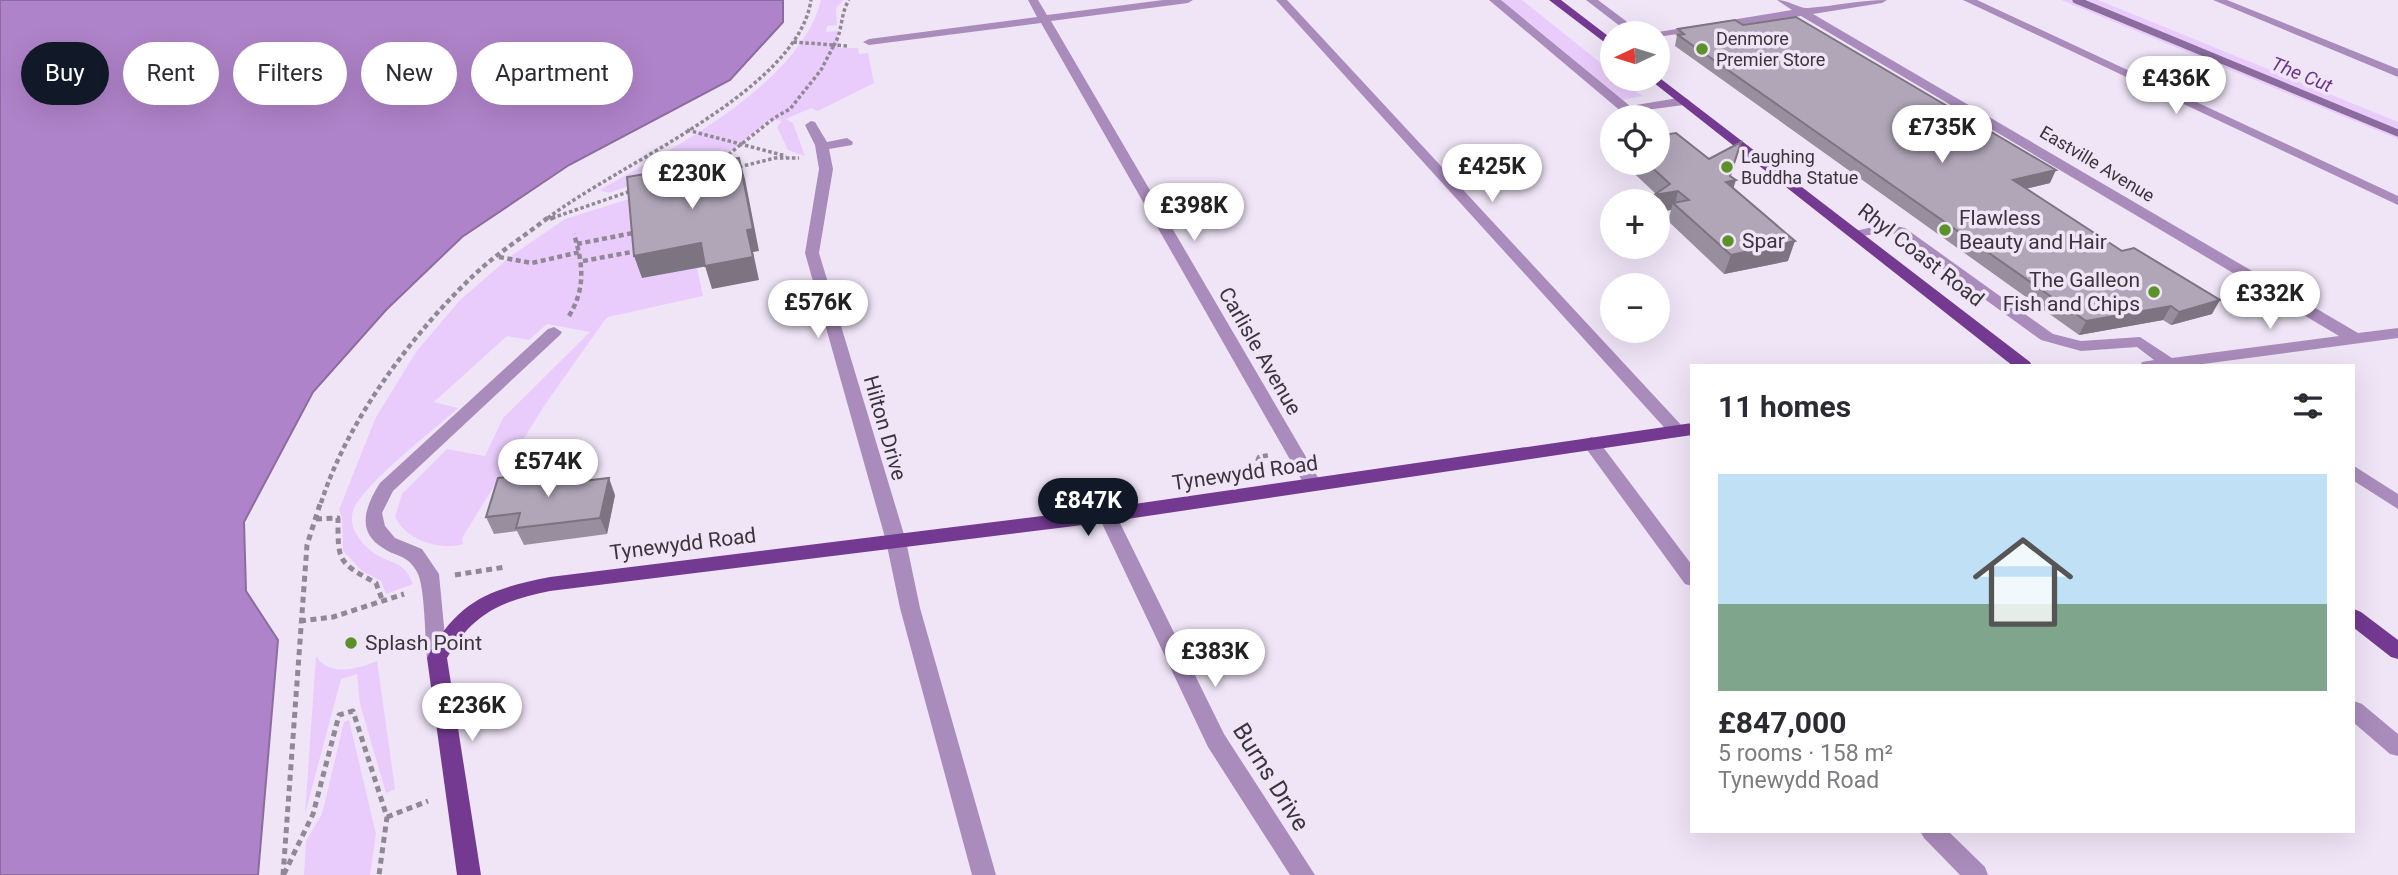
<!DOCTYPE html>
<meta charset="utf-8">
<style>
:root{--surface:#fff;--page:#f2f2f3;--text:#2b2b33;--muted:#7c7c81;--accent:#111827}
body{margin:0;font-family:Roboto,sans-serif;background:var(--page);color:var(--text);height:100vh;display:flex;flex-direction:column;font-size:26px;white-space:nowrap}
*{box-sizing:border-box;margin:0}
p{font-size:23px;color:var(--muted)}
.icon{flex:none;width:38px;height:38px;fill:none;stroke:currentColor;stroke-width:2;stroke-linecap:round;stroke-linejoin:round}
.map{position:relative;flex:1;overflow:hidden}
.side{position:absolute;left:1690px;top:364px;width:665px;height:469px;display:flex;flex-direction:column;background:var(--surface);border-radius:0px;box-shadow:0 7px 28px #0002}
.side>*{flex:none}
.top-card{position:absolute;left:21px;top:42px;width:665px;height:63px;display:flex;gap:14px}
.needle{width:46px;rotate:266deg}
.tools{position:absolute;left:1600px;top:21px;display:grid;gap:14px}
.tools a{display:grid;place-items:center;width:70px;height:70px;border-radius:50%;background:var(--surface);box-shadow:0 7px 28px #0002;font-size:35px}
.price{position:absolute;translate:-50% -60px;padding:0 16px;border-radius:24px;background:#fff;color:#222;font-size:23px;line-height:46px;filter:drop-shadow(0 2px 4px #0008)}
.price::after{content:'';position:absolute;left:50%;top:42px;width:21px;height:16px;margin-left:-10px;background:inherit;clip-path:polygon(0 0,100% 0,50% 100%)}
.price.on{background:var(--accent);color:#fff}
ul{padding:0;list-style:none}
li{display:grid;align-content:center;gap:14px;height:371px;padding:0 28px}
li span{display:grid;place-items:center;height:217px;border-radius:0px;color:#555}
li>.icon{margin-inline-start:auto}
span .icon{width:126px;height:126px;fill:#fffc;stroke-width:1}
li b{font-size:30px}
h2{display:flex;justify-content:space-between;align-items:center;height:84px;padding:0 28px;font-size:30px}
.pill{padding:0 24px;border-radius:32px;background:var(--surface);box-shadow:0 7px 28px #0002;font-size:24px;line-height:63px}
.pill.on{background:var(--accent);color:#fff}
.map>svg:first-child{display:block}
.green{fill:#e9ccfc}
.water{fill:#af83c9;stroke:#8c6c9f;stroke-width:2}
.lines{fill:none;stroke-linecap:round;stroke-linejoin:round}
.stream{stroke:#8c6c9f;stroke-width:7}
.path-far2{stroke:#908895;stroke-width:3.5;stroke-dasharray:3.5 2.5;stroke-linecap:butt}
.path-far1{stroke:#908895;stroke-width:4.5;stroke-dasharray:5 3.5;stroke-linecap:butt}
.path{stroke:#908895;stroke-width:5;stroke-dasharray:6 4.5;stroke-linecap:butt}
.minor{fill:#aa8cbc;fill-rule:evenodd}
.major{fill:#743a92;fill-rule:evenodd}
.wall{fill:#988f9e}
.shaded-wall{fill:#7c7481}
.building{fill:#b1a6b8;stroke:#7c7481;stroke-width:2}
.poi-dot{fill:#5c9028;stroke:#f0e5f7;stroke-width:2.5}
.labels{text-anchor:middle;stroke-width:7;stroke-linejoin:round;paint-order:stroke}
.far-poi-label{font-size:18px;fill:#3a353c;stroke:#f0e5f7;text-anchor:start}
.far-street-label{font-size:18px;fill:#3a353c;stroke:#f0e5f7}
.far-water-label{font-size:19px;font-style:italic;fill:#6c3489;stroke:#f0e5f7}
.poi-label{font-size:21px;fill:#3a353c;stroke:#f0e5f7;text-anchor:start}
.street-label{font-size:21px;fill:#3a353c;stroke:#f0e5f7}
.near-street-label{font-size:24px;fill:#3a353c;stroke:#f0e5f7}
</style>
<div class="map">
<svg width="2398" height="875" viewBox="0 0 2398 875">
<rect width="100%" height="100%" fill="#f0e5f7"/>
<path class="green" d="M821 0H844L836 8 837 25 827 26 826 32 837 31 839 48H858L859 54 868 53 874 83 818 111 811 108 786 119 793 123 805 156 788 150 777 127 782 121 770 119 705 172 671 171 609 193 600 190C670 149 800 85 821 0Z
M1501 0H1522L1612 72V79H1620L1642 96 1623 100Z
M2061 0H2098L2398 122V139Z
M629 199 631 222 685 212 703 296 608 317 604 321 544 406 462 538 463 544C440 551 406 540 395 517L402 494 447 449 485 456 503 418 590 332 547 324 529 340 507 336 434 402 458 408C434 430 363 484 353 511 348 526 359 540 369 549 386 565 403 557 413 584L386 594 381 581 362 571 343 551 342 518 339 510 375 419 416 352 460 300 511 256 565 219Z
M316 656C329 677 358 669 377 661L395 789 386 793 360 704 357 674 341 679 305 814Z
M349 720 376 834 370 875H304L306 841 322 814 344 722Z"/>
<path class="water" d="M0 0H783V22L730 80 569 165 462 237 386 310 313 392 244 522 246 591 278 640 258 875H0Z"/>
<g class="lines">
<path class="stream" d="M2076 0 2398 133"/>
<path class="path-far2" d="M847 46 834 45C843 31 840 14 849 0
M687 130 786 156
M719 162 774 118 790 109 821 70 834 45 793 42
M739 167 775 158H799
M548 218C616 165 798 91 811 0
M552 218 631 191"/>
<path class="path-far1" d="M550 219 557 216
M577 244 638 232
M499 257 532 263 580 252
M583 261 637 251
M569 316C586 288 583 264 574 234
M1254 469 1259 457 1269 455
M321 503C347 421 412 334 474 275 497 253 525 236 550 216"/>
<path class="path" d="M316 519 338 518C338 561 337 562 376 583L383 602
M455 575 505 567
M300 621 333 617 404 594
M387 817 428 801
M284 874 313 814 339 715 353 711 387 817 379 875
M283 875 307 545 321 501"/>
<path class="minor" d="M1028 0H1038L1047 15 1163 0H1193L1188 3 1051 21 1323 486 1320 490H1308L1305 486 1041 23 869 45 863 42 869 39 1037 17Z
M1276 0H1287L1683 427 1686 431 1683 435H1671Z
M1489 0H1501L1630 106 1684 97 1690 101 1684 105 1623 113Z
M1586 0H1598L1642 33H1629Z
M1777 0C1789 0 1799 9 1808 8 1835 6 1860 0 1887 0L1882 3 1813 14 2358 333 2398 328V338L2188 366H2140L2142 362 2154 360 2137 347 2081 351 2041 340 1895 234 1886 232 1851 238 1849 235 1851 232 1886 224 1905 228 2053 334 2081 341 2140 337 2172 358 2339 336 1801 16 1657 37V33H1652L1792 10Z
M1963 0H1977L2398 196V205Z
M2213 0H2227L2398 69V77Z
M811 121 815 122 827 142 847 138 853 142 852 145 829 149 833 169 819 253 906 541 920 608 996 875H972L900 608 886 541 805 253 819 169 815 145 805 125Z
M554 327 562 332 560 335 393 491 382 513 385 526 395 538 422 549 439 574 447 658 444 664 437 666 430 664 427 658C425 640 425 585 417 572 407 554 398 558 383 548 355 531 366 505 380 483L548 329Z
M1591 437 1597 439 1692 565V586L1685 584 1585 447 1582 443Z
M2354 466 2398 494V509L2354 481Z
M1107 508 1114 510 1116 515 1224 734 1315 875H1290L1208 747 1098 515 1100 510Z
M2354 701 2362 704 2398 734V756L2390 754 2354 723Z
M1920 831H1948L1985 867 1988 875H1960L1924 838Z"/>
<path class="major" d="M1549 0H1561L1612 39V48Z
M1657 76 2030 362 2032 366H2013L1649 79H1657Z
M1692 423V435L1107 522 550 591C501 601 473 613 447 658L481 875H457L427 658C457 601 489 589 550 577L1107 508Z
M2354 609 2361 612 2398 640V659L2391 657 2354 628Z"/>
</g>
<path class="wall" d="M1743 25 2050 183 2026 189 2212 314 2171 325 2163 320 2079 335 1675 46 1678 29Z
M1623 163H1657L1730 176 1733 189 1788 261 1724 274 1668 221 1671 210 1657 212 1656 194Z
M569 470 574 482 615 495 607 534 524 545 517 531 494 534 486 517Z"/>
<path class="shaded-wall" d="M739 158 745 179 759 251 753 252 759 280 712 289 705 266 747 230Z
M2056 170 2050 183 2007 193 2013 180Z
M1736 180 1730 199 1726 182Z
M1678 191 1675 204 1673 203 1671 210 1657 212V201H1652L1654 195Z
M1795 241 1788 261 1724 274 1731 255Z
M701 243 708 266 642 278 634 256Z
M2220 300 2212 314 2171 325 2179 312Z
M2171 306 2163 320 2079 335 2086 321Z
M569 470 576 487 565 483Z
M609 478 615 495 607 534 600 518Z"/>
<path class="building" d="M1796 17 2056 170 2013 180 2122 251 2134 248 2220 300 2179 312 2171 306 2086 321 1678 35 1684 34 1678 29 1735 20 1743 25Z
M1676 133 1709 159 1741 142 1730 176 1736 180 1726 182 1795 241 1731 255 1673 203 1689 200 1678 191 1654 195 1670 184 1647 163H1657V136Z
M739 158 753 229 747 230 753 257 705 266 701 243 634 256 627 177Z
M569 470 565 483 609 478 600 518 516 528 520 513 486 517 498 478Z"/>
<g class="poi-dot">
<circle cx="1702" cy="49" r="7"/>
<circle cx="1727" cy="167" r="7"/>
<circle cx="1945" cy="230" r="7"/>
<circle cx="1728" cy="241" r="7"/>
<circle cx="2154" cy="292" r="7"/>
<circle cx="351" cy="643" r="7"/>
</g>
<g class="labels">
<g class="far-poi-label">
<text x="1716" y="45">Denmore<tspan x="1716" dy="21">Premier Store</tspan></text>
<text x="1741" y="163">Laughing<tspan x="1741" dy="21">Buddha Statue</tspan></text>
</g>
<g class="far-street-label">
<text transform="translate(2097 164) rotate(31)" y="6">Eastville Avenue</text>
</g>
<g class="far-water-label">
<text transform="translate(2302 74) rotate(22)" y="7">The Cut</text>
</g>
<g class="poi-label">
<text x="1959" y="225">Flawless<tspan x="1959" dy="24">Beauty and Hair</tspan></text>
<text x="1742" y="248">Spar</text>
<text x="2140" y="287" text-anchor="end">The Galleon<tspan x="2140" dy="24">Fish and Chips</tspan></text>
<text x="365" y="650">Splash Point</text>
</g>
<g class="street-label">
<text transform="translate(1921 255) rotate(38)" y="7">Rhyl Coast Road</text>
<text transform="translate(1260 351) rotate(60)" y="7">Carlisle Avenue</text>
<text transform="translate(885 428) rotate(74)" y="7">Hilton Drive</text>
<text transform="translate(1245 473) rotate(-8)" y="7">Tynewydd Road</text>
<text transform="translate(683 544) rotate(-7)" y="7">Tynewydd Road</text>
</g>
<g class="near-street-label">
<text transform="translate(1271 777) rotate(58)" y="8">Burns Drive</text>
</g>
</g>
</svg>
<div class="tools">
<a><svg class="needle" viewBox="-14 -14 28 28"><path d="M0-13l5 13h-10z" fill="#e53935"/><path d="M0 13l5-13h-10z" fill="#7c7c81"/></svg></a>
<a><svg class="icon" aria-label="locate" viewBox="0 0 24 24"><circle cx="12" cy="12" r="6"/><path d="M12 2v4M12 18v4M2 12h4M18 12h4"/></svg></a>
<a>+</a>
<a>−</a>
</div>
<b class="price" style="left:2176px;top:116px">£436K</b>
<b class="price" style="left:1942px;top:165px">£735K</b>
<b class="price" style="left:1492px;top:204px">£425K</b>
<b class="price" style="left:692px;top:211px">£230K</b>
<b class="price" style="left:1194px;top:243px">£398K</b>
<b class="price" style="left:2270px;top:331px">£332K</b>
<b class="price" style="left:818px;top:340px">£576K</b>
<b class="price" style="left:548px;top:499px">£574K</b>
<b class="price on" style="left:1088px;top:538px">£847K</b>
<b class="price" style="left:1215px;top:689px">£383K</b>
<b class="price" style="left:472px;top:743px">£236K</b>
<div class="top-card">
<a class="pill on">Buy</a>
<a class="pill">Rent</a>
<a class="pill">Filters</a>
<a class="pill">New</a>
<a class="pill">Apartment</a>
</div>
<section class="side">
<h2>11 homes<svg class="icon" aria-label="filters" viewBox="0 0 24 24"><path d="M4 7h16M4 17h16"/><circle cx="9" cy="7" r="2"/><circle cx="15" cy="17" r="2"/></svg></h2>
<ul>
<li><span style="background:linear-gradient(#bfe0f5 60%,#7fa58c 0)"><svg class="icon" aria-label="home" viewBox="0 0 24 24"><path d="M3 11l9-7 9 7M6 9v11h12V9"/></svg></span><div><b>£847,000</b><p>5 rooms · 158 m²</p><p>Tynewydd Road</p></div></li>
</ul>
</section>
</div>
